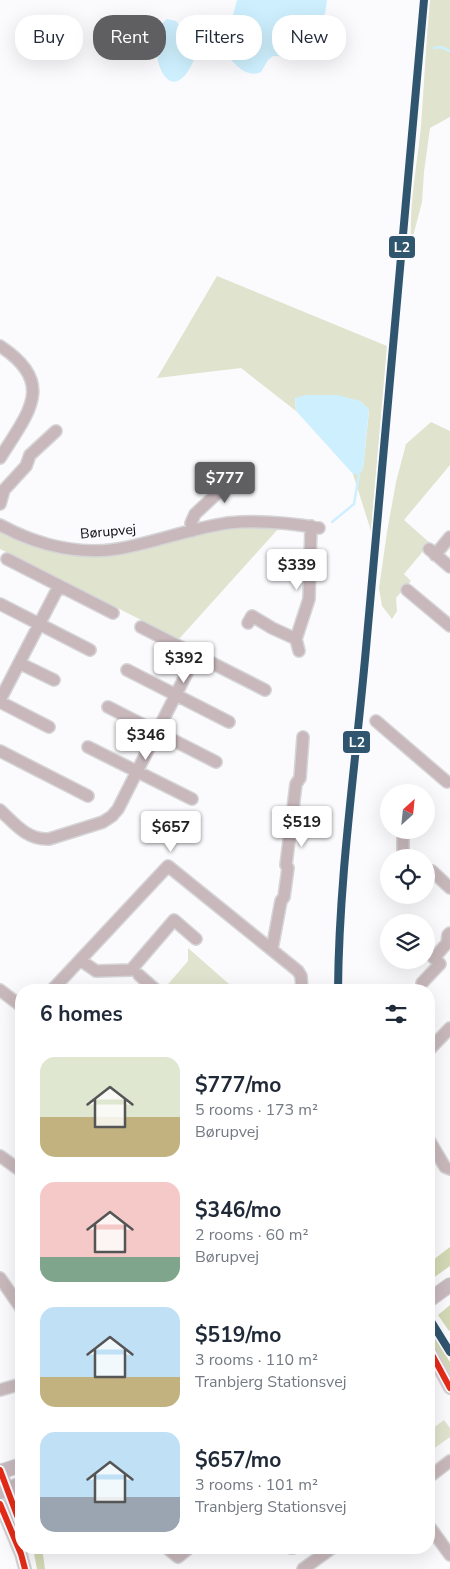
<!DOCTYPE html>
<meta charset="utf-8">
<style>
:root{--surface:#fff;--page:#f2f2f3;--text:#1f2937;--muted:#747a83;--accent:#5f5f61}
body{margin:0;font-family:"Nunito Sans",sans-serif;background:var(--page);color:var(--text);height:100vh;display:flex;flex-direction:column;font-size:19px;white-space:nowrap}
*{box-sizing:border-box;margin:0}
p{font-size:16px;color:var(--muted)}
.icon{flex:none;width:28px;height:28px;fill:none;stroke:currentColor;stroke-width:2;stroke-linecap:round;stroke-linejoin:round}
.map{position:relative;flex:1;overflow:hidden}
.sheet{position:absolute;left:15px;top:984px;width:420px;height:570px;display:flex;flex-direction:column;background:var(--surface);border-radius:20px;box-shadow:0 5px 20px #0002}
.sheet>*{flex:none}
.top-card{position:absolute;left:15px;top:15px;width:420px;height:45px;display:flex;gap:10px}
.needle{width:32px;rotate:27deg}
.buttons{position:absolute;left:380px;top:784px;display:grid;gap:10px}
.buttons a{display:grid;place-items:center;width:55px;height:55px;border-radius:50%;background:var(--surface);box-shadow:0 5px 20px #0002;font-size:25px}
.price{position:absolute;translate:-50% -42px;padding:0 11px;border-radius:5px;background:#fff;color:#222;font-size:16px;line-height:32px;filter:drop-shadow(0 1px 2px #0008)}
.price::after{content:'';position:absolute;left:50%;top:30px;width:15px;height:11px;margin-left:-8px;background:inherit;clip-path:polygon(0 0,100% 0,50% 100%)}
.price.current{background:var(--accent);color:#fff}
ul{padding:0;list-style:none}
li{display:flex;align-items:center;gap:15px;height:125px;padding:0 25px}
li span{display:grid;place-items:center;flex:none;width:140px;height:100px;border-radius:15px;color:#555}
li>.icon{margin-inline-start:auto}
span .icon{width:60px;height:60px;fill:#fffc;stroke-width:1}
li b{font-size:21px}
h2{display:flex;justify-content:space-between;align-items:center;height:60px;padding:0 25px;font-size:21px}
.tag{padding:0 18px;border-radius:20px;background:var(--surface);box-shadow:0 5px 20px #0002;font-size:18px;line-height:45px}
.tag.current{background:var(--accent);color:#fff}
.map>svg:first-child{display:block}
.green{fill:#e0e4ce}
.forest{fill:#d3d9b4}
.water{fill:#cef0fe}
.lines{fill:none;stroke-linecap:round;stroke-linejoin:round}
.stream{stroke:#cef0fe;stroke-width:2.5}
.minor-casing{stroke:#d5d5d7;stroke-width:14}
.major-casing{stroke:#d5d5d7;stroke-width:16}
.minor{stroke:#c8b8bc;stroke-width:11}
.major{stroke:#c8b9be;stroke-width:14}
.bus-1-casing{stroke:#fafaff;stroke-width:10}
.bus-1{stroke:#e52b18;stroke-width:6}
.rail-1-casing{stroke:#fafaff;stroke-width:11}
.rail-1{stroke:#30556e;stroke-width:8}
.labels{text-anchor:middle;stroke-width:4;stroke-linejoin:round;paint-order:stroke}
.street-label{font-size:14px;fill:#0b0b0d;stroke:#fafaff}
.line-badge{stroke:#fafaff;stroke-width:2}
.badge-label{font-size:14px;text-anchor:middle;font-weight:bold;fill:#fff}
</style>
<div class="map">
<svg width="450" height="1569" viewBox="0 0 450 1569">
<rect width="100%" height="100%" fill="#fbfbfe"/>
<path class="green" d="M430 0H450V117L430 128 424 172 422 202 411 244C409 204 417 166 421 126 424 84 426 42 430 0Z
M217 276 387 346 371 531 353 474H359L363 469 369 410 360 401 295 398 296 411 241 368 157 378Z
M431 422 450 431V465L404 520 430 543 404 574 411 581 396 598 397 611 392 619 382 606 379 588 387 532 396 482 406 444Z
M248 528H279L179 639 0 549V532L37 548 71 555 98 556 130 552 221 530Z
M188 948 229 984 224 990H163L188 961Z
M444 1420 450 1428V1437L429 1452V1431Z"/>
<path class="forest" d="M450 1247V1266L429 1281V1263Z
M450 1305V1330L449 1331 438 1315Z
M429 1329 450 1362V1376L441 1361 429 1334Z
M33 1548H42L45 1569H37Z"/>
<path class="water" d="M237 0H327L325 14 321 21 292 57 273 56 268 60 261 72C245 79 234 62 223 52Z
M167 19 176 21C183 30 192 41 194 51 196 57 193 62 191 66 172 102 154 68 157 43 158 34 159 24 167 19Z
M306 395H337L360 401 369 409 363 469 359 474H353L296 411 295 398Z"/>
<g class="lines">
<path class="stream" d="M434 48 441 47 450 51
M332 522 354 504 359 474"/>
<g class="minor-casing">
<path id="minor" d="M0 346C57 383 28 413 0 458
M0 504 4 490 26 466 30 455 56 431
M0 525C39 546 84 557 128 547 161 540 194 528 228 523 257 520 290 523 319 528
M192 531 191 523 195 514 241 471
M429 549 450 567
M435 555 450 537
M7 559 113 613
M407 590 450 626
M0 604 90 650
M248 623 252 616 272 628 296 639
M141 627 265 690
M299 651 296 639 309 599 311 526
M19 663 54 680
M127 670 229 722
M0 700 59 586
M0 702 49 727
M108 707 216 762
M376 721 447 782
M88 747 192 799
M0 751 88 796
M0 810C15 824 27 840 49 839L103 822 112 816 118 809 196 655
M403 830V858
M426 870 432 871 450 888
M271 949 273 944 281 901 284 897 288 868 286 865 296 784 300 778 303 737
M434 958 447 943 448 935 450 933
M80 960 96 971 131 970 174 920 196 939
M139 975 156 990
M422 983 440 964 429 953
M0 990 21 1006
M52 990 168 866 298 971 301 976 302 990
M429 1050 450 1028
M429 1140 445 1167 450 1169
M0 1156 21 1171
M0 1278 21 1308
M429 1349 450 1388
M0 1390 21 1384
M0 1470 21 1526
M429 1477 450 1461
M0 1504 21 1554 25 1569
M429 1526 450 1555
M167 1548 178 1557 189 1548
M291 1548H293
M303 1569 332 1548"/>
</g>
<g class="major-casing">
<path id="major" d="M429 1300 450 1285
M0 1472 21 1465
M0 1492 21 1484"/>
</g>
<use href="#minor" class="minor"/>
<use href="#major" class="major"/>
<g class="bus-1-casing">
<path id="bus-1" d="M429 1349 450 1388
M0 1470 21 1526
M0 1504 21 1554 25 1569"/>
</g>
<use href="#bus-1" class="bus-1"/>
<g class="rail-1-casing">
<path id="rail-1" d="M338 990C339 872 357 755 367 637 386 425 405 212 424 0
M429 1318 450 1352"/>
</g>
<use href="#rail-1" class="rail-1"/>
</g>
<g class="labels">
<g class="street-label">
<text transform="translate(108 531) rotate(-5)" y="5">Børupvej</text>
</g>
</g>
<g class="line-badge">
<rect x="388" y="235" width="28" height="24" rx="5" fill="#30556e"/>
<rect x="342" y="730" width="29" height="24" rx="5" fill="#30556e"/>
</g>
<g class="badge-label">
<text x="402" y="252">L2</text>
<text x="357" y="747">L2</text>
</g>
</svg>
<div class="buttons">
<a><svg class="needle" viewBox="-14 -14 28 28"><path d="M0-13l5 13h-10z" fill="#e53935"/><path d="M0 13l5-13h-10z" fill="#747a83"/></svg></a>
<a><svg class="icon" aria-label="locate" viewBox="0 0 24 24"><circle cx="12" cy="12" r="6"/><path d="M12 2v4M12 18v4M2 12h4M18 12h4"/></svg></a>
<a><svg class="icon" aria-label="layers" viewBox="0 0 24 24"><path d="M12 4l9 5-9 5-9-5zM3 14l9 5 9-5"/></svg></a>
</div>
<b class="price current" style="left:225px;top:504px">$777</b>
<b class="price" style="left:297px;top:591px">$339</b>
<b class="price" style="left:184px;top:684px">$392</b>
<b class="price" style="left:146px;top:761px">$346</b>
<b class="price" style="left:302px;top:848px">$519</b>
<b class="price" style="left:171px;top:853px">$657</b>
<div class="top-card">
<a class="tag">Buy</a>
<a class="tag current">Rent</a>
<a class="tag">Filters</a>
<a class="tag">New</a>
</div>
<section class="sheet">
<h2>6 homes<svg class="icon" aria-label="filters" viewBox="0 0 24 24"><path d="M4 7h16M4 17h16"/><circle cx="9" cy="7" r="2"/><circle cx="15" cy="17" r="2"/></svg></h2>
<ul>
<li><span style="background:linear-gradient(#dfe7d0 60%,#c2b280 0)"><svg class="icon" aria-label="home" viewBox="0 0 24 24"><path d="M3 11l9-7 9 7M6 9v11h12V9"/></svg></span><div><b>$777/mo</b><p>5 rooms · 173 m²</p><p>Børupvej</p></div></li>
<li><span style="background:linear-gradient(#f6c9c9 75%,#7fa58c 0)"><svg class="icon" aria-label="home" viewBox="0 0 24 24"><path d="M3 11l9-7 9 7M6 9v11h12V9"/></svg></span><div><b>$346/mo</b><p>2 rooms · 60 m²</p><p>Børupvej</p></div></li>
<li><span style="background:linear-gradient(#bfe0f5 70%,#c2b280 0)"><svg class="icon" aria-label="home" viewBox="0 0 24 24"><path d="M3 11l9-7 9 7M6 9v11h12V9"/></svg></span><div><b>$519/mo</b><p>3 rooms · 110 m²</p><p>Tranbjerg Stationsvej</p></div></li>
<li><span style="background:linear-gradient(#bfe0f5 65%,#9aa5b1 0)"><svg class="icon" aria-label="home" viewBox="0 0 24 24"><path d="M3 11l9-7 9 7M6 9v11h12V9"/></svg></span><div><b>$657/mo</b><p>3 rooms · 101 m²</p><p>Tranbjerg Stationsvej</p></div></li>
</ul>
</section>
</div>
